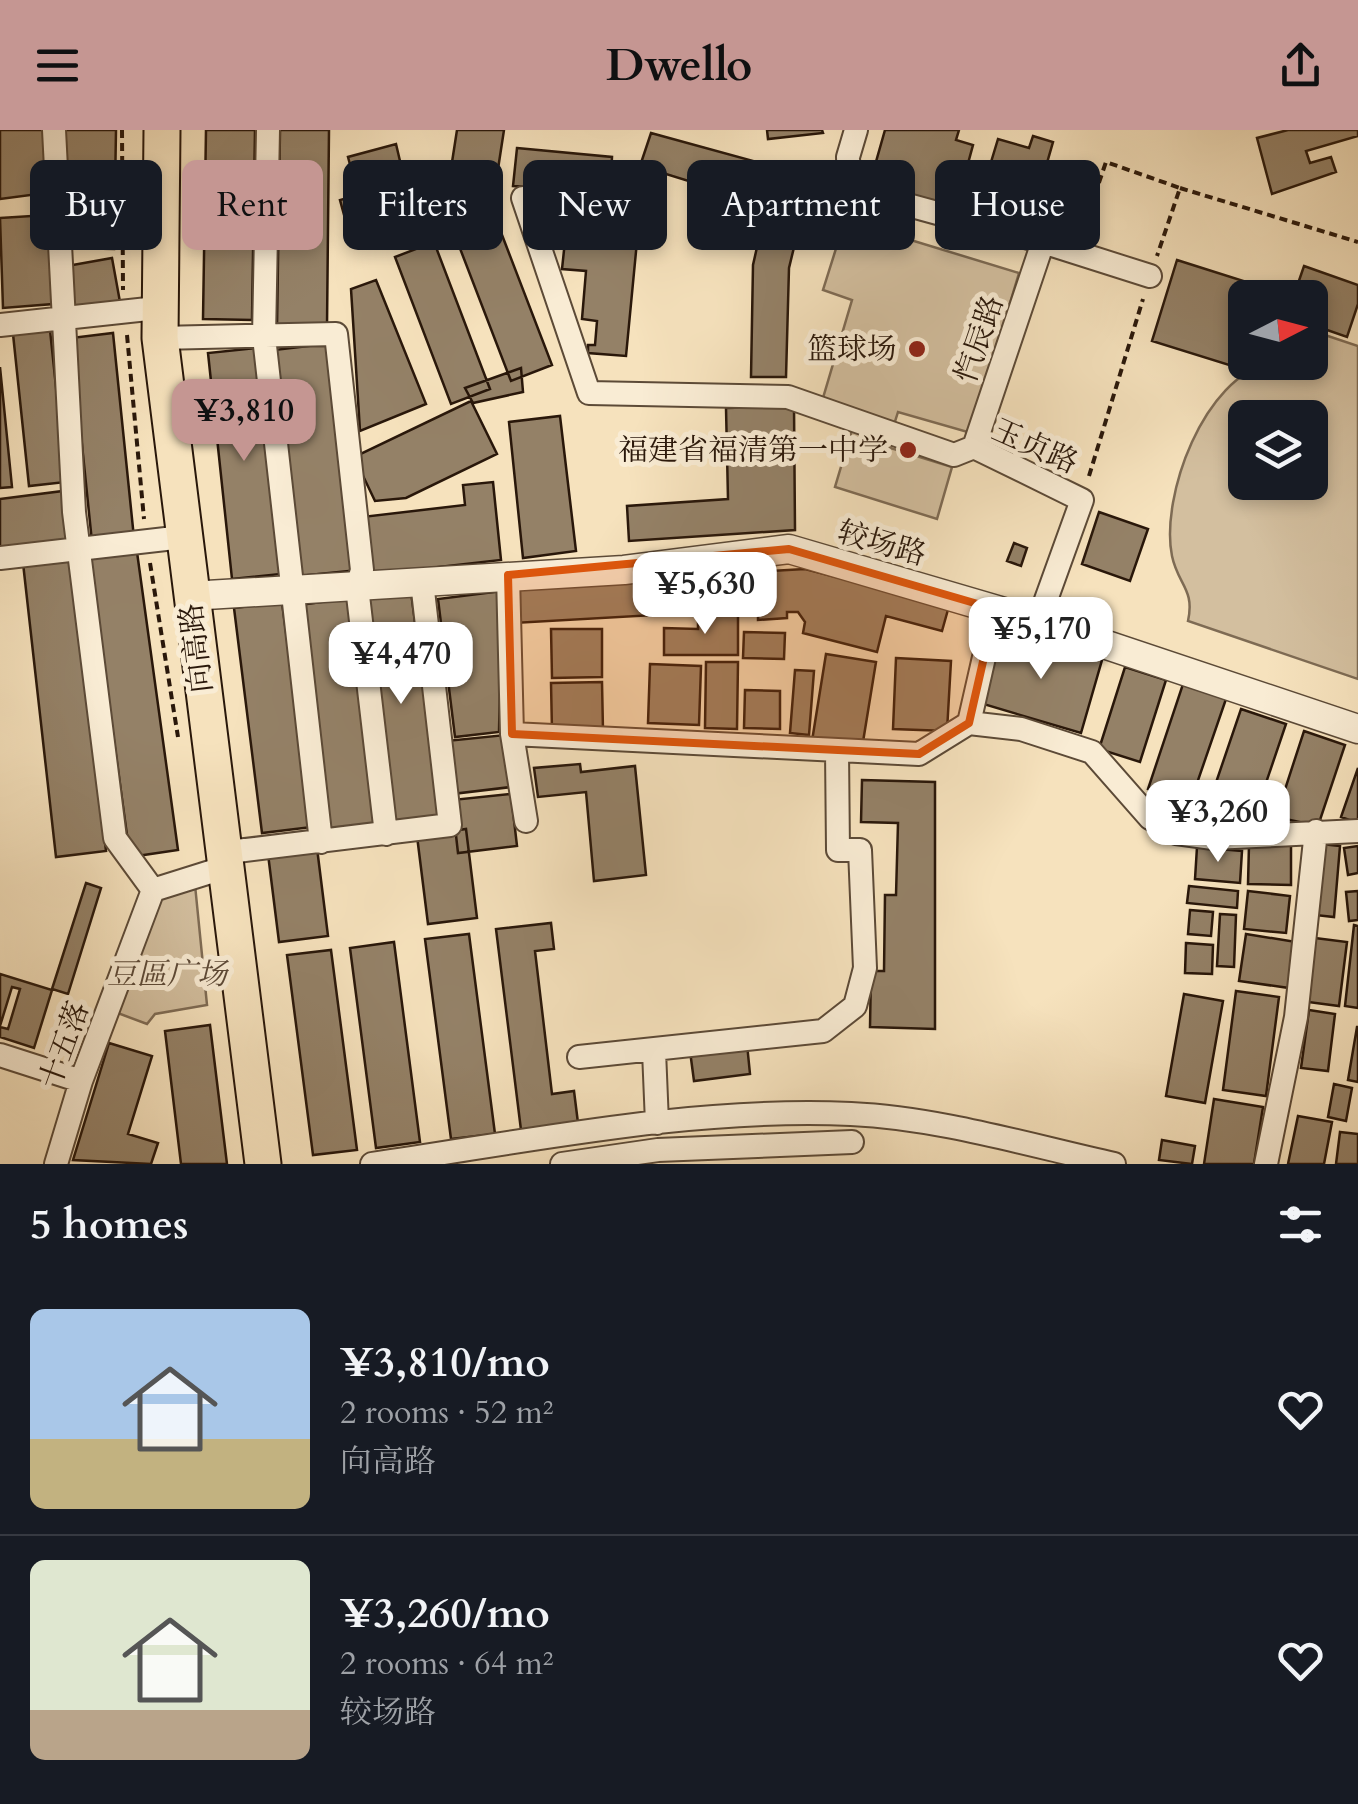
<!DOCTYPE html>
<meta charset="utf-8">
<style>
:root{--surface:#171b24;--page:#20242c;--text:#f1f3f6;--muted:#9ea1a6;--line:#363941;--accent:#c59692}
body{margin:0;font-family:Cardo,"Noto Serif SC",serif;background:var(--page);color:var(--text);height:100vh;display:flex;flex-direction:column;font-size:38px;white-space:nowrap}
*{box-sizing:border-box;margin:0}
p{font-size:32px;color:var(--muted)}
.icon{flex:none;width:55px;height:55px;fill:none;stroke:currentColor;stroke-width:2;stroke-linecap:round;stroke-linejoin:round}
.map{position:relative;height:1034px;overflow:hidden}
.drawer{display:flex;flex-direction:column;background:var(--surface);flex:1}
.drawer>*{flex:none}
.guide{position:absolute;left:30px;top:30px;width:1300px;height:90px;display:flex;gap:20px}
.needle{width:65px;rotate:84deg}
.buttons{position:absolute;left:1228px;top:150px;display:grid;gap:20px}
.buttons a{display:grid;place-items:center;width:100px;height:100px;border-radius:15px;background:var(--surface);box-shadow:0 5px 15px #0003;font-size:50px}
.price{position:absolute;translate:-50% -85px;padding:0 22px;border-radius:20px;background:#fff;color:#222;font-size:32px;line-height:65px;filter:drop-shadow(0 2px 5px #0008)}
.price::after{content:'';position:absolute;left:50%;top:60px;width:30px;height:22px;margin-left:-15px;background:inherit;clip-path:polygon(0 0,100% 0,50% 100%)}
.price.current{background:var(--accent);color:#111}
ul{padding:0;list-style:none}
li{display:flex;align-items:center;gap:30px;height:250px;padding:0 30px}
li+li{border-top:2px solid var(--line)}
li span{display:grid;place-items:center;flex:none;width:280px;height:200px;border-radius:15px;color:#555}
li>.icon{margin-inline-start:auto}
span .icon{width:120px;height:120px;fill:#fffc;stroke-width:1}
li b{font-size:42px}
h2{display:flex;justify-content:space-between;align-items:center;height:120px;padding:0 30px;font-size:42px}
.chip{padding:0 35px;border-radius:15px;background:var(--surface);box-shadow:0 5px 15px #0003;font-size:35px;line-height:90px}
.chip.current{background:var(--accent);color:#111}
header{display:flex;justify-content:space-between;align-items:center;height:130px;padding:0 30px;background:var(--accent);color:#111;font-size:45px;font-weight:700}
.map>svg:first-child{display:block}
.green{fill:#d3bf9f;stroke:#7e6b54;stroke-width:2.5;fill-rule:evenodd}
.building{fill:#948167;stroke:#29170a;stroke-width:2.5}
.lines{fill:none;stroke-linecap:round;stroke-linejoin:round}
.minor-casing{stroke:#5c4a37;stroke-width:26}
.tertiary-casing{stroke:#5c4a37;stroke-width:31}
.primary-casing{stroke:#29170a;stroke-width:39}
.path{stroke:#29170a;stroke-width:4;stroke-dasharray:8 5;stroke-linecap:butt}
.minor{stroke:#f9ecd4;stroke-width:22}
.tertiary{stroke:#f9ecd4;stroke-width:28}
.primary{stroke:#f6e2bd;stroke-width:35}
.marked{fill:#de560c;fill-opacity:0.2;stroke:#de560c;stroke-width:8;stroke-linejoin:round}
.poi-dot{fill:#8f2418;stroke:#f9ecd4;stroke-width:4}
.labels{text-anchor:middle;stroke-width:10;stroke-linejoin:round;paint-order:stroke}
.street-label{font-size:30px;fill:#29170a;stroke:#f9ecd4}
.poi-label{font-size:30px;fill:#29170a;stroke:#f9ecd4;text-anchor:end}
.park-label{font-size:30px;font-style:italic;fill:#5c4937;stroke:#f9ecd4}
</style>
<header><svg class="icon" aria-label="menu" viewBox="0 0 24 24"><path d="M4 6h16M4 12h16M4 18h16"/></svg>Dwello<svg class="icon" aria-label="share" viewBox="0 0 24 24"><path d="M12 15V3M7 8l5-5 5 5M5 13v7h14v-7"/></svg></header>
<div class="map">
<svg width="1358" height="1034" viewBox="0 0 1358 1034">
<rect width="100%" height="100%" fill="#f6e2bd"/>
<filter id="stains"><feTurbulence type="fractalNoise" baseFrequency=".002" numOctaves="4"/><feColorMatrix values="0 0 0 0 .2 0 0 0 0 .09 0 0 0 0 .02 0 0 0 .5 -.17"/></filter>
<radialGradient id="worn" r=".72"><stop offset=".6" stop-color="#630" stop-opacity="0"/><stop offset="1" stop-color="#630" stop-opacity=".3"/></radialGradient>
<path class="green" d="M845 90 1019 143 971 303 898 282 887 317 952 337 937 389 835 357 858 280 823 268 852 170 823 160Z
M1316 202 1358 216V549L1188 491C1195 459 1178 455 1172 426 1160 367 1204 246 1271 233 1283 230 1298 232 1310 232ZM1245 288H1310V352H1245Z
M195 755 207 875 155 884 147 894 115 882 159 764Z"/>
<path class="building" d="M0 0H44L46 63 0 69Z
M65 0H116L114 119 64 118Z
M206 0H255L252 190 203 189Z
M280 0H329L327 196 277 195Z
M457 0H504L496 52 450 45Z
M767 0H822L823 3 768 9Z
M885 0H959L956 10 973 15 952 92 866 67Z
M1288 0H1358V6L1306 21 1310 33 1331 27 1336 42 1272 64 1257 8Z
M651 3 811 47 789 138 786 247H751L753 135 769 64 756 60 753 71 640 36Z
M1033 6 1053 12 1047 33 1077 42 1088 64 1078 102 1044 92 1038 114 993 90 982 62 998 9 1029 18Z
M396 14 404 48 393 51 403 89 349 103 340 70 358 65 348 27Z
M517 18 612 27 611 46 637 49 636 58 642 59 626 226 588 223V215H595L597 191 582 189 586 141 562 139 565 111 553 110 555 85 542 84 544 58 513 56Z
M418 46 484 56 481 70 411 89Z
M492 79 552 235 511 251 451 95Z
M47 85 53 174 3 178 0 88Z
M434 112 490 259 451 274 395 127Z
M112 128 120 172 74 180 67 136Z
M1177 130 1253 154 1249 168H1245L1229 235 1152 211Z
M1304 136 1358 155V174L1347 207 1310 194V168H1293Z
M376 150 426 274 360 301 351 159Z
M50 200 66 352 29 356 13 204Z
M113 203 134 408 92 412 71 208Z
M334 213 359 440 299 446 274 220Z
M257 218 281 444 232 449 208 223Z
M0 237 12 357 0 358Z
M521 238 523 262 473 273 465 258Z
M471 271 497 324 406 368 375 371 354 327Z
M794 276 795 400 629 411 627 376 728 369 726 278Z
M560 286 576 421 523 428 509 292Z
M493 352 501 430 368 445 362 387 465 375 463 355Z
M63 361 69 411 0 419V369Z
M1099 382 1148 399 1130 451 1082 434Z
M1014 413 1027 418 1021 436 1007 431Z
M137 422 178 720 130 727 89 429Z
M73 427 106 721 56 727 23 433Z
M805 439 949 476 942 501 886 486 877 522 803 503 805 492 798 482H787V488L758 490V483L742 484V480L514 493 511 456Z
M502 461 499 602 455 607 438 469Z
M411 462 441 686 392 693 362 468Z
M349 468 380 693 331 700 300 475Z
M282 472 312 697 262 703 234 478Z
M698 485H738V525H664V498L698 499Z
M551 499H602V547L552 548Z
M1001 500 1102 530 1081 603 980 573Z
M744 502 785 503 784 529 743 528Z
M826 524 876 532 862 618 812 611Z
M896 528 951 531 947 601 893 599Z
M706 532H738L737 599 705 598Z
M650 534 701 536 699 595 648 593Z
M1125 537 1166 550 1140 632 1099 619Z
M795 540 814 541 809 605 790 603Z
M602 552 603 600 552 601 551 553Z
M1183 554 1226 569 1184 691 1155 681 1161 664 1148 659Z
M745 560 780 561V599L744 598Z
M1241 579 1286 594 1250 700 1205 685Z
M1304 601 1345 615 1318 696 1276 687Z
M505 605 511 657 452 664 446 611Z
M580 634 581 642 635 636 646 745 594 751 586 662 538 667 534 638Z
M1358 638V693L1341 687Z
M862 650 935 652V899L870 897 871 841H884L885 765H896L898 693 861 692Z
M511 664 517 716 458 723 452 670Z
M466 699 477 788 428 794 417 706Z
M1321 714 1340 716 1334 787 1315 785Z
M1249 715H1291V755L1248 754Z
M1358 716V743L1348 745 1344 718Z
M1197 717 1242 721 1240 753 1195 749Z
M317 718 328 806 279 812 268 724Z
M86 753 101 758 68 864 52 859Z
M1189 756 1238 761 1237 778 1187 773Z
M1248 761 1290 766 1286 803 1244 799Z
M1358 761V790L1349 791 1346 762Z
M1190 780 1213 782 1211 806 1188 804Z
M1220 784 1236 785 1234 837 1217 836Z
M551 793 554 819 535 821 552 964 574 961 578 993 521 1000 496 799Z
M1354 795 1358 796V878L1345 876Z
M469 804 495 1004 451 1009 425 809Z
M1246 804 1296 812 1289 858 1239 851Z
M1315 808 1347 812 1339 876 1308 872Z
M394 812 420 1012 376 1018 350 818Z
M1186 813 1213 815 1212 844 1185 843Z
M331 820 357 1020 313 1025 287 825Z
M0 844 52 860 34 918 0 907V897L8 899 20 859 12 857 0 896Z
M1236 861 1279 867 1266 966 1223 960Z
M1184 864 1223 871 1205 973 1166 966Z
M1309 880 1335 884 1328 941 1301 938Z
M210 895 227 1034H181L165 901Z
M1357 897H1358V952L1348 950Z
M109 913 152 926 128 1004 158 1013 151 1034 73 1030Z
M747 914 750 944 694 951 690 921Z
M1334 954 1352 958 1346 991 1328 987Z
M1214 969 1263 977 1254 1034H1204Z
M1298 986 1332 992 1324 1034H1288Z
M1340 1002 1358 1004V1034H1336Z
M1162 1010 1195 1016 1192 1034 1159 1030Z"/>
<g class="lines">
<g class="minor-casing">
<path id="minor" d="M54 0 74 382 115 708 153 760
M268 0 264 207 321 712
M856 0 848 27 849 56 857 61 1043 112
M523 68 589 263 788 267 954 325 974 317 1082 370 1038 492
M0 195 157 178
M160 208 336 204 362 440 357 457 386 704
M974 317 1043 112 1150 146
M0 428 183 407
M508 445 512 604 526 691
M969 593 995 479
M512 604 919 624 969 593 1021 599 1092 622 1150 688 1176 703 1213 708 1358 701
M245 720 221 723 450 695 422 452
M153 760 223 738
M654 921 657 993
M0 925 81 951
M579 927 823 901 855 876 865 838 860 720H838L837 621
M56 1034 81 951 153 760
M372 1034C530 1011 691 977 851 984 939 988 1028 1015 1114 1034
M562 1034 658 1020 852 1012
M1266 1034 1296 887 1316 701"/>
</g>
<g class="tertiary-casing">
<path id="tertiary" d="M190 466 624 440 789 419 1038 492 1358 599"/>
</g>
<g class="primary-casing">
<path id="primary" d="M162 0 160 208 263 1034"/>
</g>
<path class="path" d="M122 0 123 160
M1180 58 1358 112
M1082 102 1106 32 1180 58 1157 126
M127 205 144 389
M1089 346 1143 169
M150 433 178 607"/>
<use href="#minor" class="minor"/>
<use href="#tertiary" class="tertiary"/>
<use href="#primary" class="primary"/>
</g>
<path class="marked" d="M789 419 995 479 969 593 919 624 512 604 508 445Z"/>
<g class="poi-dot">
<circle cx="917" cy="219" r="10"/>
<circle cx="908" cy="320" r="10"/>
</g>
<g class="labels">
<g class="street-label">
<text transform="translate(979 209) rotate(-71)" y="10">忾辰路</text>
<text transform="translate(1035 316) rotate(24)" y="10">玉贞路</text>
<text transform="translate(882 413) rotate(16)" y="10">较场路</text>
<text transform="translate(196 518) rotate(-97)" y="10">向高路</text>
<text transform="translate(64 915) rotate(-70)" y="10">十五落</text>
</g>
<g class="poi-label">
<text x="897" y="229">篮球场</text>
<text x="888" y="330">福建省福清第一中学</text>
</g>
<g class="park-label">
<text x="167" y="854">豆區广场</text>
</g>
</g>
<rect width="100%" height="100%" filter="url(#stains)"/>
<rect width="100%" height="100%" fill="url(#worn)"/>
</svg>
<div class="buttons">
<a><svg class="needle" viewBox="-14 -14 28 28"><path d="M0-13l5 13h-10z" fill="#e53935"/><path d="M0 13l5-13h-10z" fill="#9ea1a6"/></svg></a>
<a><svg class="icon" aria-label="layers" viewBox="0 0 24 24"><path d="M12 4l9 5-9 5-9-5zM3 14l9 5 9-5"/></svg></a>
</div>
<b class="price current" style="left:244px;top:334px">¥3,810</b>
<b class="price" style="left:705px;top:507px">¥5,630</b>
<b class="price" style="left:1041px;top:552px">¥5,170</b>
<b class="price" style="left:401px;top:577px">¥4,470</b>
<b class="price" style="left:1218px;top:735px">¥3,260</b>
<div class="guide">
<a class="chip">Buy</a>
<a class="chip current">Rent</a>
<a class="chip">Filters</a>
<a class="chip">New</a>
<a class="chip">Apartment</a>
<a class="chip">House</a>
</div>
</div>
<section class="drawer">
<h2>5 homes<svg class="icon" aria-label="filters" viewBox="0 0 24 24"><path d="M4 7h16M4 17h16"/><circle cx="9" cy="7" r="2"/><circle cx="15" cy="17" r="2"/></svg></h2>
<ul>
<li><span style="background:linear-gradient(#a9c7e8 65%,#c2b280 0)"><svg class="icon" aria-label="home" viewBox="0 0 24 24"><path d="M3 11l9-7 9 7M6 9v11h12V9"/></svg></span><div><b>¥3,810/mo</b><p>2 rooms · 52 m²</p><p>向高路</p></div><svg class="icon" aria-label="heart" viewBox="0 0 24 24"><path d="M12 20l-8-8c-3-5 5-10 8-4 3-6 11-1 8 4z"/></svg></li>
<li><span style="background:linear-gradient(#dfe7d0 75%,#b9a48a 0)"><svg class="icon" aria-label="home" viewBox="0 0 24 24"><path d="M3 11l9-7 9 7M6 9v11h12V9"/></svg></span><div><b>¥3,260/mo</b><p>2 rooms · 64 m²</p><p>较场路</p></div><svg class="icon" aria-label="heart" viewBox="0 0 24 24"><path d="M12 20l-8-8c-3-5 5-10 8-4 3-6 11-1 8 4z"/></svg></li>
</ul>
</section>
